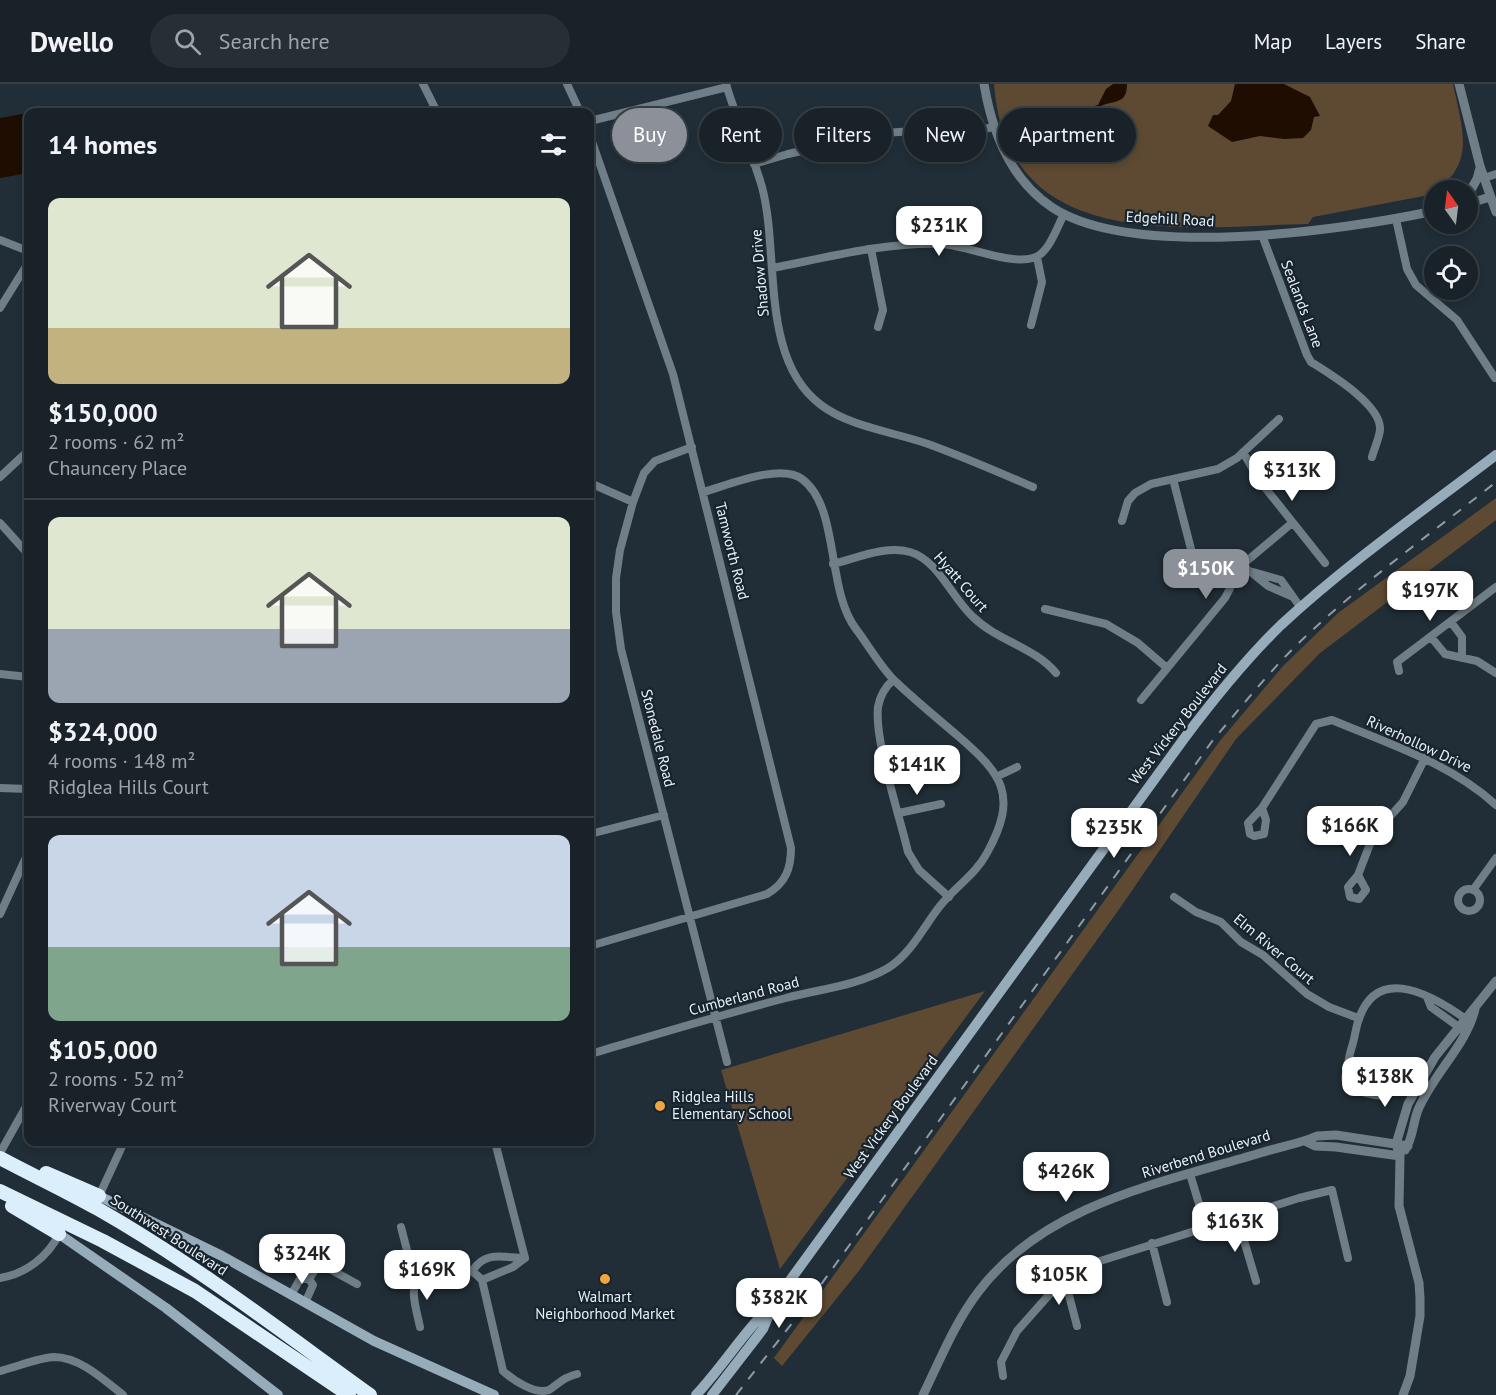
<!DOCTYPE html>
<meta charset="utf-8">
<style>
:root{--surface:#192229;--page:#262f35;--text:#f1f3f6;--muted:#9fa4a8;--line:#373f46;--accent:#8c9099}
body{margin:0;font-family:"PT Sans",sans-serif;background:var(--page);color:var(--text);height:100vh;display:flex;flex-direction:column;font-size:22px;white-space:nowrap}
*{box-sizing:border-box;margin:0}
p{font-size:20px;color:var(--muted)}
.icon{flex:none;width:33px;height:33px;fill:none;stroke:currentColor;stroke-width:2;stroke-linecap:round;stroke-linejoin:round}
.map{position:relative;flex:1;overflow:hidden}
.side{position:absolute;left:24px;top:24px;width:570px;height:1038px;display:flex;flex-direction:column;background:var(--surface);border-radius:12px;box-shadow:0 3px 9px #0003,0 0 0 2px var(--line)}
.side>*{flex:none}
.banner{position:absolute;left:612px;top:24px;width:570px;height:54px;display:flex;gap:12px}
.needle{width:39px;rotate:346deg}
.fabs{position:absolute;left:1424px;top:96px;display:grid;gap:12px}
.fabs a{display:grid;place-items:center;width:54px;height:54px;border-radius:50%;background:var(--surface);box-shadow:0 3px 9px #0003,0 0 0 2px var(--line);font-size:30px}
.price{position:absolute;translate:-50% -51px;padding:0 14px;border-radius:12px;background:#fff;color:#222;font-size:20px;line-height:39px;filter:drop-shadow(0 2px 3px #0008)}
.price::after{content:'';position:absolute;left:50%;top:36px;width:18px;height:14px;margin-left:-9px;background:inherit;clip-path:polygon(0 0,100% 0,50% 100%)}
.price.on{background:var(--accent);color:#fff}
ul{padding:0;list-style:none}
li{display:grid;align-content:center;gap:12px;height:318px;padding:0 24px}
li+li{border-top:2px solid var(--line)}
li span{display:grid;place-items:center;height:186px;border-radius:12px;color:#555}
li>.icon{margin-inline-start:auto}
span .icon{width:108px;height:108px;fill:#fffc;stroke-width:1}
li b{font-size:26px}
h2{display:flex;justify-content:space-between;align-items:center;height:72px;padding:0 24px;font-size:26px}
.chip{padding:0 21px;border-radius:27px;background:var(--surface);box-shadow:0 3px 9px #0003,0 0 0 2px var(--line);font-size:21px;line-height:54px}
.chip.on{background:var(--accent);color:#fff}
header{display:flex;align-items:center;gap:36px;box-sizing:border-box;height:84px;padding:0 30px;background:var(--surface);border-bottom:2px solid var(--line)}
header strong{font-size:28px}
nav{display:flex;gap:33px;margin-inline-start:auto;font-size:21px}
.search{width:420px;height:54px;background:var(--page);display:flex;align-items:center;gap:15px;box-sizing:border-box;padding:0 21px;border-radius:33px;color:var(--muted);font-size:22px}
.map>svg:first-child{display:block}
.green{fill:#5e4a33}
.water{fill:#1e0d00}
.lines{fill:none;stroke-linecap:round;stroke-linejoin:round}
.minor{stroke:#707e87;stroke-width:8}
.tertiary{stroke:#707e87;stroke-width:9}
.secondary{stroke:#97acbb;stroke-width:10}
.motorway{stroke:#daeefc;stroke-width:14}
.rail{stroke:#909aa1;stroke-width:2;stroke-dasharray:10 10;stroke-linecap:butt}
.poi-dot{fill:#f1a540;stroke:#17242d;stroke-width:2}
.labels{text-anchor:middle;stroke-width:4.5;stroke-linejoin:round;paint-order:stroke}
.street-label{font-size:15px;fill:#e8f0f6;stroke:#17242d}
.poi-label{font-size:15px;fill:#e8f0f6;stroke:#17242d;text-anchor:start}
</style>
<header>
<strong>Dwello</strong>
<div class="search"><svg class="icon" aria-label="search" viewBox="0 0 24 24"><circle cx="10" cy="10" r="6"/><path d="M15 15l6 6"/></svg>Search here</div>
<nav><a>Map</a><a>Layers</a><a>Share</a></nav>
</header>
<div class="map">
<svg width="1496" height="1311" viewBox="0 0 1496 1311">
<rect width="100%" height="100%" fill="#212e37"/>
<path class="green" d="M994 0H1453C1463 48 1477 82 1429 111L1313 133 1308 140C1187 142 1007 172 994 0Z
M1496 414V436L1320 569 1236 655 1120 824 858 1188 782 1282 774 1274 1219 658 1283 582 1338 529Z
M985 907 780 1185 721 986Z"/>
<path class="water" d="M1113 0H1127C1127 17 1119 17 1106 20 1092 25 1084 29 1068 26L1071 23 1084 25 1098 21 1106 5Z
M1235 0H1284L1310 13 1320 32 1314 33 1311 46 1303 54 1284 55 1260 52 1232 58 1208 42 1213 31H1218L1231 17Z
M28 29V89L0 94V34Z"/>
<g class="lines">
<path class="minor" d="M423 0 437 28
M567 0 580 28
M726 0C736 35 752 68 762 103 780 170 759 275 821 321 850 343 894 348 928 360 964 373 998 388 1033 403
M590 37 727 3
M590 52 673 290 791 764C791 784 786 799 767 810L590 862
M754 80 788 70 884 49 914 47 959 51 993 43
M1484 94 1496 90
M1396 135 1407 185 1416 201 1457 236 1495 294
M1262 151 1307 271 1311 278C1330 290 1382 321 1380 346 1379 355 1374 365 1372 373
M0 156 28 167
M871 165 883 226 878 243
M773 184C829 173 885 158 942 160 969 162 1009 181 1033 174 1049 170 1057 143 1064 130
M0 224 28 179
M1031 241 1042 198 1037 173
M692 363 655 377 644 389 633 418 620 466 616 494V528L621 565 727 978
M1243 368 1259 396 1325 479
M0 393 28 367
M1173 395 1192 469 1242 481 1268 502 1291 512
M590 399 633 418
M1122 437 1128 417 1135 409 1151 400 1218 385 1237 374 1279 335
M0 439 28 470
M833 480C857 474 886 461 910 468 938 476 952 514 973 533 998 557 1034 563 1056 589
M1253 488 1281 496 1301 524
M1045 525 1106 540 1138 559 1167 584
M1451 538 1462 553V574
M1431 553 1445 570 1477 577 1496 589
M1399 587 1397 578 1496 503
M0 590 28 593
M893 596C885 603 880 612 878 623 874 656 900 733 908 768L919 786 949 813
M1141 616 1225 514 1242 481 1292 439
M998 692 1017 683
M0 704 28 705
M1262 724 1266 736 1264 750 1254 752 1250 750 1248 739 1262 724 1316 640 1332 636C1389 660 1450 679 1496 721
M899 729 941 720
M590 750 664 731
M1358 791 1366 806 1359 815 1350 813 1348 803 1358 791 1370 760 1384 739 1403 718 1425 674
M1458 816a11 11 0 1 1 22 0a11 11 0 1 1-22 0Z
M1473 806 1496 774
M1174 813 1196 828 1221 838 1241 858 1263 871 1307 910 1329 923 1358 934
M0 830 28 769
M1427 913 1431 923 1463 946
M590 970C655 951 720 931 786 914 819 905 857 902 888 884 911 870 924 842 940 822 955 803 976 790 987 769 1019 711 1002 690 958 652 937 634 916 617 896 598 881 584 869 562 856 545 826 506 840 423 802 395 780 379 728 401 704 408
M1355 980 1386 989 1393 994 1392 1005 1383 1012C1366 1010 1327 1002 1355 980Z
M1348 986C1347 973 1353 963 1355 950 1369 875 1429 908 1470 938
M495 1058 525 1174
M0 1069 28 1019
M1190 1090 1206 1143
M99 1112 124 1058
M1237 1133 1256 1197
M401 1143 410 1178 419 1188
M1152 1159 1167 1218
M304 1171 357 1200
M473 1186C486 1166 504 1174 525 1174L513 1183 482 1196
M419 1188C440 1177 466 1178 482 1196L503 1287C513 1296 535 1311 549 1306 561 1298 562 1294 577 1290
M419 1188C409 1206 416 1224 420 1243
M0 1194C25 1190 48 1173 59 1150
M309 1195 319 1180
M1065 1196 1077 1242
M291 1211 300 1195H309L313 1201 305 1219
M0 1287C17 1283 37 1274 54 1273 80 1273 104 1296 123 1311
M1003 1292 1001 1278 1017 1247 1055 1204 1097 1178 1299 1114 1332 1106 1348 1174"/>
<path class="tertiary" d="M984 0C992 48 1010 96 1053 124 1135 176 1340 147 1434 127
M1459 0 1480 82 1496 128
M1467 113 1477 95 1480 84
M1467 120 1490 113
M1305 1057 1315 1062 1336 1063 1400 1072
M1405 1066C1413 1055 1413 1038 1418 1026 1433 990 1466 962 1475 925
M923 1311C940 1276 955 1238 979 1207 1045 1120 1161 1099 1260 1069 1279 1063 1299 1060 1317 1052L1336 1051 1408 1062
M1403 1311 1410 1292 1420 1232V1214L1419 1199 1399 1122 1400 1072 1396 1060 1408 1020 1435 973 1496 897"/>
<path class="secondary" d="M99 1112 222 1172 374 1257 494 1311
M59 1150 166 1224 278 1311
M696 1311C724 1281 745 1246 775 1217L1183 656C1213 616 1245 576 1281 541 1348 479 1424 426 1496 371
M712 1311 763 1245 772 1223"/>
<path class="motorway" d="M0 1074C32 1091 66 1107 98 1125 193 1179 281 1247 370 1311
M46 1089 99 1112
M0 1107 103 1157 195 1207 349 1311
M12 1122 59 1150"/>
<path class="rail" d="M736 1311 807 1220 1213 656C1243 621 1271 585 1305 553 1364 497 1432 449 1496 398"/>
</g>
<g class="poi-dot">
<circle cx="660" cy="1022" r="6"/>
<circle cx="605" cy="1195" r="6"/>
</g>
<g class="labels">
<g class="street-label">
<text transform="translate(1170 135) rotate(3)" y="5">Edgehill Road</text>
<text transform="translate(760 189) rotate(-95)" y="5">Shadow Drive</text>
<text transform="translate(1302 220) rotate(69)" y="5">Sealands Lane</text>
<text transform="translate(732 467) rotate(76)" y="5">Tamworth Road</text>
<text transform="translate(961 498) rotate(49)" y="5">Hyatt Court</text>
<text transform="translate(1178 640) rotate(-52)" y="5">West Vickery Boulevard</text>
<text transform="translate(658 654) rotate(76)" y="5">Stonedale Road</text>
<text transform="translate(1419 660) rotate(25)" y="5">Riverhollow Drive</text>
<text transform="translate(1274 865) rotate(40)" y="5">Elm River Court</text>
<text transform="translate(744 912) rotate(-15)" y="5">Cumberland Road</text>
<text transform="translate(891 1033) rotate(-54)" y="5">West Vickery Boulevard</text>
<text transform="translate(1206 1070) rotate(-17)" y="5">Riverbend Boulevard</text>
<text transform="translate(169 1151) rotate(33)" y="5">Southwest Boulevard</text>
</g>
<g class="poi-label">
<text x="672" y="1018">Ridglea Hills<tspan x="672" dy="17">Elementary School</tspan></text>
<text x="605" y="1218" text-anchor="middle">Walmart<tspan x="605" dy="17">Neighborhood Market</tspan></text>
</g>
</g>
</svg>
<div class="fabs">
<a><svg class="needle" viewBox="-14 -14 28 28"><path d="M0-13l5 13h-10z" fill="#e53935"/><path d="M0 13l5-13h-10z" fill="#9fa4a8"/></svg></a>
<a><svg class="icon" aria-label="locate" viewBox="0 0 24 24"><circle cx="12" cy="12" r="6"/><path d="M12 2v4M12 18v4M2 12h4M18 12h4"/></svg></a>
</div>
<b class="price" style="left:939px;top:173px">$231K</b>
<b class="price" style="left:1292px;top:418px">$313K</b>
<b class="price on" style="left:1206px;top:516px">$150K</b>
<b class="price" style="left:1430px;top:538px">$197K</b>
<b class="price" style="left:917px;top:712px">$141K</b>
<b class="price" style="left:1350px;top:773px">$166K</b>
<b class="price" style="left:1114px;top:775px">$235K</b>
<b class="price" style="left:1385px;top:1024px">$138K</b>
<b class="price" style="left:1066px;top:1119px">$426K</b>
<b class="price" style="left:1235px;top:1169px">$163K</b>
<b class="price" style="left:302px;top:1201px">$324K</b>
<b class="price" style="left:427px;top:1217px">$169K</b>
<b class="price" style="left:1059px;top:1222px">$105K</b>
<b class="price" style="left:779px;top:1245px">$382K</b>
<div class="banner">
<a class="chip on">Buy</a>
<a class="chip">Rent</a>
<a class="chip">Filters</a>
<a class="chip">New</a>
<a class="chip">Apartment</a>
</div>
<section class="side">
<h2>14 homes<svg class="icon" aria-label="filters" viewBox="0 0 24 24"><path d="M4 7h16M4 17h16"/><circle cx="9" cy="7" r="2"/><circle cx="15" cy="17" r="2"/></svg></h2>
<ul>
<li><span style="background:linear-gradient(#dfe7d0 70%,#c2b280 0)"><svg class="icon" aria-label="home" viewBox="0 0 24 24"><path d="M3 11l9-7 9 7M6 9v11h12V9"/></svg></span><div><b>$150,000</b><p>2 rooms · 62 m²</p><p>Chauncery Place</p></div></li>
<li><span style="background:linear-gradient(#dfe7d0 60%,#9aa5b1 0)"><svg class="icon" aria-label="home" viewBox="0 0 24 24"><path d="M3 11l9-7 9 7M6 9v11h12V9"/></svg></span><div><b>$324,000</b><p>4 rooms · 148 m²</p><p>Ridglea Hills Court</p></div></li>
<li><span style="background:linear-gradient(#c9d6e8 60%,#7fa58c 0)"><svg class="icon" aria-label="home" viewBox="0 0 24 24"><path d="M3 11l9-7 9 7M6 9v11h12V9"/></svg></span><div><b>$105,000</b><p>2 rooms · 52 m²</p><p>Riverway Court</p></div></li>
</ul>
</section>
</div>
